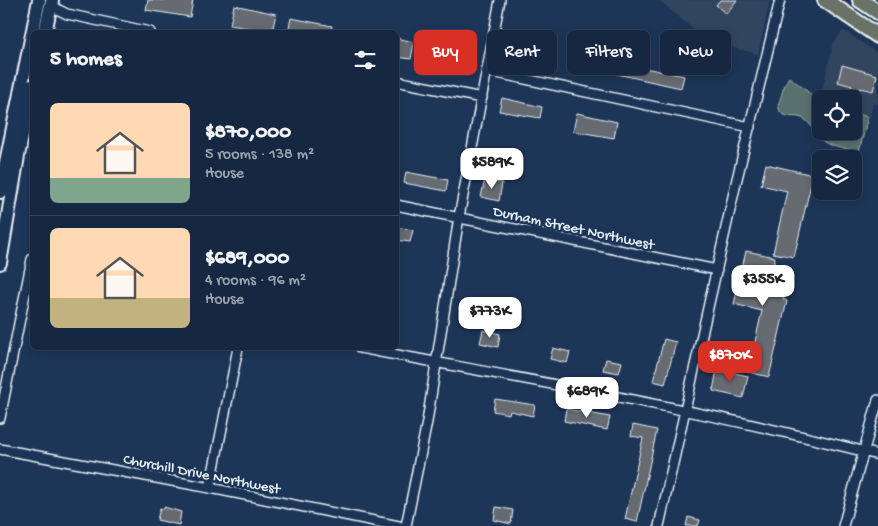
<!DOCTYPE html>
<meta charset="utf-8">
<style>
:root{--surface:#162841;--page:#23344c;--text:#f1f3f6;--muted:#9ea6b1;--line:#35445a;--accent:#d93025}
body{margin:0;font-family:"Gochi Hand",sans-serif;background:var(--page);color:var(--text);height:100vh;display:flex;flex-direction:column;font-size:19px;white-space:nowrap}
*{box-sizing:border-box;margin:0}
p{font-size:16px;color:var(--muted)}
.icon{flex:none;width:28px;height:28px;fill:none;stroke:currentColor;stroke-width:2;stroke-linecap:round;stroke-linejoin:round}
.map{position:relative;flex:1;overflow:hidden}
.sheet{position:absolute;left:30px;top:30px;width:369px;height:320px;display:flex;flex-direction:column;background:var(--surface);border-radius:8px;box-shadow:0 2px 8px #0003,0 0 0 1px var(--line)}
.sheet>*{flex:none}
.banner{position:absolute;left:414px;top:30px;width:389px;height:45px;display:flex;gap:10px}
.controls{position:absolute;left:812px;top:90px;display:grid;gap:10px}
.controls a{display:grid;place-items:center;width:50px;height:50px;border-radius:8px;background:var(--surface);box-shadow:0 2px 8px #0003,0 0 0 1px var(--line);font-size:25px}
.price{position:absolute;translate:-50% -42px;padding:0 11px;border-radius:10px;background:#fff;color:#222;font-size:16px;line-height:32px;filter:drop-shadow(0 1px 2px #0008)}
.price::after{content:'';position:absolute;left:50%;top:30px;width:15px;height:11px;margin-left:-8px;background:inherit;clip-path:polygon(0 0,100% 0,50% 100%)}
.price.active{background:var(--accent);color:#fff}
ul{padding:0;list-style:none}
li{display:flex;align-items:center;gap:15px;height:125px;padding:0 20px}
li+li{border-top:1px solid var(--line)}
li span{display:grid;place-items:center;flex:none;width:140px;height:100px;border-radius:8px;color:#555}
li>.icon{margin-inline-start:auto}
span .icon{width:60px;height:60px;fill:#fffc;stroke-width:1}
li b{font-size:21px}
h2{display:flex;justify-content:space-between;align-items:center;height:60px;padding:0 20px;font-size:21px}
.chip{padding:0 18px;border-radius:8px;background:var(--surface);box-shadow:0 2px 8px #0003,0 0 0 1px var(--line);font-size:18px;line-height:45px}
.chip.active{background:var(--accent);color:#fff}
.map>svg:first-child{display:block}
.built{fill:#33455f}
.green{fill:#58716e;stroke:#a0b1b3}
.building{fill:#666b71;stroke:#e8f1f8}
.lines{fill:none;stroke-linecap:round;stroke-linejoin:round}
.street-casing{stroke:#e8f1f8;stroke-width:12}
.secondary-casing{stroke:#e8f1f8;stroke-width:16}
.primary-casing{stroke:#e8f1f8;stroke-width:18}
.street{stroke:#1d3557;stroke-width:9}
.secondary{stroke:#1d3557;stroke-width:12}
.primary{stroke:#697266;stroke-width:14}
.labels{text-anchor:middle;stroke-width:5;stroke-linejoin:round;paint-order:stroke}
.street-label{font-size:15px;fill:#e8f1f8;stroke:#1d3557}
</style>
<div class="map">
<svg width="878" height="526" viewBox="0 0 878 526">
<rect width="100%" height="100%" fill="#1d3557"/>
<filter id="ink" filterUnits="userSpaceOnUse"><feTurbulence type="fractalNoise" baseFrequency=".02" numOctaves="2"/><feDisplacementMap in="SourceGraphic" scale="10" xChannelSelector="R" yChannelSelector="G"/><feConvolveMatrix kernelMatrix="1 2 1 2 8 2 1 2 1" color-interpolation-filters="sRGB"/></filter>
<g filter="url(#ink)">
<path class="built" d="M659 0H770L758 54 708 42Z
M843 30 878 53V104L873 103 870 117 854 113V99H821V104H819L833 44Z"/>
<path class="green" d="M789 77 806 90 821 104V131H854V113L868 117 859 152C848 149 833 148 824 142 815 136 812 122 802 118 794 115 787 119 780 112L778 105C782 96 783 85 789 77Z"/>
<path class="building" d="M148 0H193L190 17 146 10Z
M720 0H737L726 14 716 5Z
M234 5 276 14 272 32 230 25Z
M291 18 332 26 331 32H288Z
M396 38 414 42 411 59 396 57Z
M538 47 555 50 553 61 536 58Z
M586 56 684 76 681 88 585 67Z
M842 65 877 75 873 91 860 88 858 97 849 94 852 86 838 82Z
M502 98 542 107 540 118 499 111Z
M577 113 617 122 614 138 573 131Z
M498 154 507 156 505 166 495 163Z
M766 164 813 175 794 257 773 253 787 191 761 185Z
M406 172 448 180 446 191 404 183Z
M485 179 502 183 499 201 481 197Z
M396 227 413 230 410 242 396 240Z
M746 251 775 257 771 275 787 279 783 299 787 301 769 377 748 372 762 311 734 304Z
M483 330 500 334 498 347 480 343Z
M664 339 676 342 665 384 653 381Z
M553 348 570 352 567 363 550 359Z
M606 359 622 362 619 373 603 370Z
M717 369 748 376 743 398 713 391Z
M495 399 535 405 533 416 510 411 509 414 493 411Z
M566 409 610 417 607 430 564 421Z
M633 425 657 430 637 522 625 519 643 438 631 436Z
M164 507 181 512 179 525 157 520 160 508 164 509Z
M496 507 513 510 511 524 494 520Z
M688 517 700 520 698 526H686Z"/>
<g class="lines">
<g class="street-casing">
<path id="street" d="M52 3 57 9 67 14 150 32
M487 71 750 127
M396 81 482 98
M396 205 717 270
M360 348C533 381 708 411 878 455
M0 418 32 259
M0 449 210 488 399 526
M210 488 238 348
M406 526 427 422 459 217 500 0
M659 526 736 183 780 0
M843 526 878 400"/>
</g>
<g class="secondary-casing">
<path id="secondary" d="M45 32 52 0
M0 192 39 0
M0 263 18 156 32 86"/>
</g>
<g class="primary-casing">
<path id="primary" d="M825 0 878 36
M860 0 878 12"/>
</g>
<use href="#street" class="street"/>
<use href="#secondary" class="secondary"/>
<use href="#primary" class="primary"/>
</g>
</g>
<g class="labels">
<g class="street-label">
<text transform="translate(574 227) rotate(12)" y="5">Durham Street Northwest</text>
<text transform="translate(202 473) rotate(11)" y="5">Churchill Drive Northwest</text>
</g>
</g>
</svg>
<div class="controls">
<a><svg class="icon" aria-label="locate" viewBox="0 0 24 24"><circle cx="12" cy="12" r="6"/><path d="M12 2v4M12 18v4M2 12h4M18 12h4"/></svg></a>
<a><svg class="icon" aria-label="layers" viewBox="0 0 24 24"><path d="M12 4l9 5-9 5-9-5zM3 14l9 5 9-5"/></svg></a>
</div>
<b class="price" style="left:492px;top:190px">$589K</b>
<b class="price" style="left:763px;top:307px">$355K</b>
<b class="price" style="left:490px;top:339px">$773K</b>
<b class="price active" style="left:730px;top:383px">$870K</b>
<b class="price" style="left:587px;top:419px">$689K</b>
<div class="banner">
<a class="chip active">Buy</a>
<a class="chip">Rent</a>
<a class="chip">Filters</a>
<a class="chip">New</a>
</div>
<section class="sheet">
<h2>5 homes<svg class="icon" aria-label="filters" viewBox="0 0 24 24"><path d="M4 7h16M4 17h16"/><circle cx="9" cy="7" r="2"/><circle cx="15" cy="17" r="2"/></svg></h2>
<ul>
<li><span style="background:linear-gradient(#ffd9b3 75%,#7fa58c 0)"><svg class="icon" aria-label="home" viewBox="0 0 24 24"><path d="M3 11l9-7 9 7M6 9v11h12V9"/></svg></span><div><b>$870,000</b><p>5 rooms · 138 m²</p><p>House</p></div></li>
<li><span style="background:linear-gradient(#ffd9b3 70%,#c2b280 0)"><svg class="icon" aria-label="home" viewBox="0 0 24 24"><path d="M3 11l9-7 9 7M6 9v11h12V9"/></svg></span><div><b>$689,000</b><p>4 rooms · 96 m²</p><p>House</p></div></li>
</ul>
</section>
</div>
